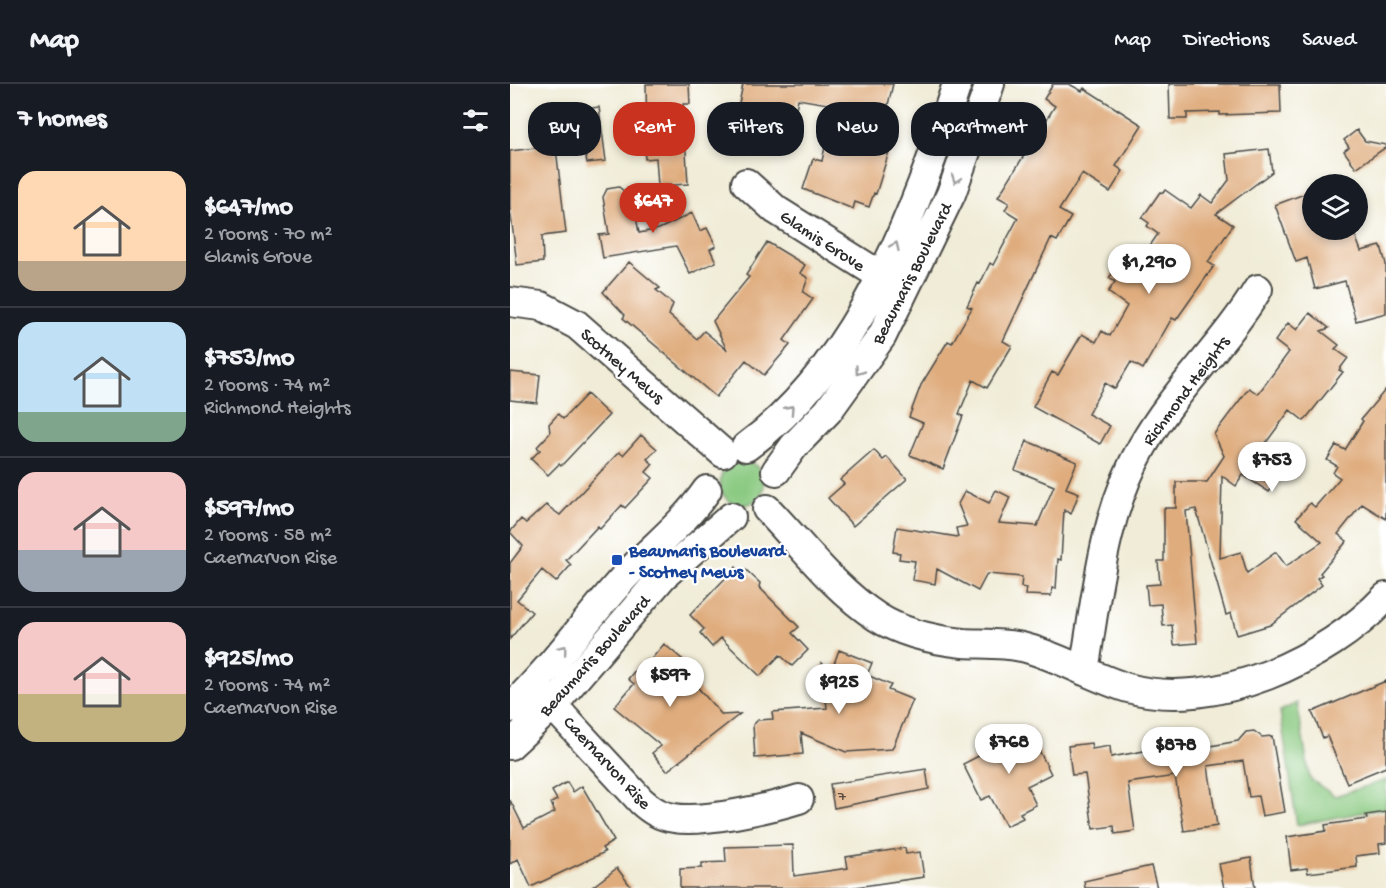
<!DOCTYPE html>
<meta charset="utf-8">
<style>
:root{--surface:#171b24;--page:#20242c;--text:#f1f3f6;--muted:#9ea1a6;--line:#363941;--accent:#c8321e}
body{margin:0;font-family:"Gochi Hand",sans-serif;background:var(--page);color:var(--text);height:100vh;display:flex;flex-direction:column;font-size:22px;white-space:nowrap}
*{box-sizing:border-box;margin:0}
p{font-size:20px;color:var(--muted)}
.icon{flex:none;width:33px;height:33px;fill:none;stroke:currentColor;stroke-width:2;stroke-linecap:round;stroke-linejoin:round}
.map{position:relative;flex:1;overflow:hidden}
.details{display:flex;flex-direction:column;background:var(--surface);width:510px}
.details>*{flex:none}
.hud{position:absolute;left:18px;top:18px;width:570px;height:54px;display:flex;gap:12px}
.fabs{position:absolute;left:792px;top:90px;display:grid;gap:12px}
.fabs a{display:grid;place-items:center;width:66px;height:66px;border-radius:50%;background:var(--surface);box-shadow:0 3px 9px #0003;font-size:30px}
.price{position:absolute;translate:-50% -51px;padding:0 14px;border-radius:21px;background:#fff;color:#222;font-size:20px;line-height:39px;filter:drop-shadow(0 2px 3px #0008)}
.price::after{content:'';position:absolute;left:50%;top:36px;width:18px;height:14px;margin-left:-9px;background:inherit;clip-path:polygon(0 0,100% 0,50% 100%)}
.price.active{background:var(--accent);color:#fff}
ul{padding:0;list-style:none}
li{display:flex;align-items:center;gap:18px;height:150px;padding:0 18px}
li+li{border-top:2px solid var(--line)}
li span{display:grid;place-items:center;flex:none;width:168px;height:120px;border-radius:18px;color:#555}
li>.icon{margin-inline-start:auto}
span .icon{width:72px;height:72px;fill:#fffc;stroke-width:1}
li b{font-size:26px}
h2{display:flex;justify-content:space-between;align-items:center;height:72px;padding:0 18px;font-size:26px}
.chip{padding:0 21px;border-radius:24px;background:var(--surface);box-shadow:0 3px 9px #0003;font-size:21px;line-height:54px}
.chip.active{background:var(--accent);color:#fff}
header{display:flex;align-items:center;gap:36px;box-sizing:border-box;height:84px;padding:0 30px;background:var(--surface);border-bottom:2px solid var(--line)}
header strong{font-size:28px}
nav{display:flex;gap:33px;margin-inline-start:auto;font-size:21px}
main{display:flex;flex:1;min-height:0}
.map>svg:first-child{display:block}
.green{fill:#89c980;stroke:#5a7a56;stroke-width:1.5}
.building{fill:#dfac7d}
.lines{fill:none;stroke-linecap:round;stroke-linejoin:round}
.minor-casing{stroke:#494845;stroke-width:32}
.minor{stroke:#fff;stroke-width:28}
.oneway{stroke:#a0a0a0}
.transit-dot{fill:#1a4fb4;stroke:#fff;stroke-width:2}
.labels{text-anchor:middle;stroke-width:4.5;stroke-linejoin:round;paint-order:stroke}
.number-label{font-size:15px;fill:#584b40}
.street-label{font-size:18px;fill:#2b2b2b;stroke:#fff}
.transit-label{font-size:18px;font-weight:bold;fill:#164399;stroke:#fff;text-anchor:start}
</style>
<header>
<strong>Map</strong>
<nav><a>Map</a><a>Directions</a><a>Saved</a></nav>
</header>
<main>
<section class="details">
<h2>7 homes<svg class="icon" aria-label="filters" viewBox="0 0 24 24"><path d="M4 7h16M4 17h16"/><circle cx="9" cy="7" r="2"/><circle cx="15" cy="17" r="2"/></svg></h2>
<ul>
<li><span style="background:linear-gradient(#ffd9b3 75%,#b9a48a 0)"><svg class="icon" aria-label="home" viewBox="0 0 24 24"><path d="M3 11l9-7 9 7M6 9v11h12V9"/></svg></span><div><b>$647/mo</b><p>2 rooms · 70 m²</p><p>Glamis Grove</p></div></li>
<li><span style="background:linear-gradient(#bfe0f5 75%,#7fa58c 0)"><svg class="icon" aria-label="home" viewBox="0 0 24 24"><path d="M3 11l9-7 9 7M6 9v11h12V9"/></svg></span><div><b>$753/mo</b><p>2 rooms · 74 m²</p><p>Richmond Heights</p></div></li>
<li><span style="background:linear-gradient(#f6c9c9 65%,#9aa5b1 0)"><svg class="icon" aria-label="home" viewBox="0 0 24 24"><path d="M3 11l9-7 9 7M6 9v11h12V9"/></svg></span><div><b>$597/mo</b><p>2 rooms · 58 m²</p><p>Caernarvon Rise</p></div></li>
<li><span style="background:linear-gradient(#f6c9c9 60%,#c2b280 0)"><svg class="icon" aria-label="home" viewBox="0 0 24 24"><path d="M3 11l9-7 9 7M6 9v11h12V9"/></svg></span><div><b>$925/mo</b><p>2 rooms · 74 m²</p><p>Caernarvon Rise</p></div></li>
</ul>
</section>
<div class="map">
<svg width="876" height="804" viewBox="0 0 876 804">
<rect width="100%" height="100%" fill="#fff"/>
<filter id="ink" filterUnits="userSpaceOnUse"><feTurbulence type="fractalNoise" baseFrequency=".0167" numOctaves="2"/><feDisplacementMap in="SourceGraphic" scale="12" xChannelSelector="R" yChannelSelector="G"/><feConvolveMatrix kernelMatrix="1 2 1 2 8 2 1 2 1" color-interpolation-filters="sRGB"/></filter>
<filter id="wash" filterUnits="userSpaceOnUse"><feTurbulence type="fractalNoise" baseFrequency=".008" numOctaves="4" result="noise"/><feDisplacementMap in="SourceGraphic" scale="24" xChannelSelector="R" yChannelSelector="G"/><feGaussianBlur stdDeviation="1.35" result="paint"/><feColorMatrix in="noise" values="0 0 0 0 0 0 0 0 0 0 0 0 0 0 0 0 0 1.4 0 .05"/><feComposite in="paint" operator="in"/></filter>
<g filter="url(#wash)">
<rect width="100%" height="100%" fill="#f0ecd7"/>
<path class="green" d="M210 399a22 22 0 1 1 44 0a22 22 0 1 1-44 0Z
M787 619 800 695 825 712 876 696V724L787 741 770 627Z"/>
<g id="blocks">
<path class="building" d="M136 0H179L180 20H173L178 100 148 102 146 74 135 75 133 51H137Z
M233 0H383L372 46 380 48 377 60 381 61 366 110 364 109 359 123 345 118 343 125 293 105 303 75 312 77 324 21 288 15 279 56 255 50 258 38 227 29Z
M543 0H559L572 7 574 4 632 41 606 82 613 87 600 108 572 90 549 126 561 133 547 157 541 154 493 257 502 262 477 304 463 296 449 330 453 332 433 385 400 371 413 339 399 333 411 301 438 257 442 259 462 224 457 222 468 199 470 200 480 179 483 181 508 134 495 126 499 119 488 113 545 22 534 15Z
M659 0H770L771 29 710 31V28L677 29V35H660Z
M89 23 96 77 77 79 67 26Z
M847 46 855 57 876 61V63L846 84 834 67 839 63 834 56Z
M45 56 56 149 32 152 33 178 7 181 0 123V67L25 64 24 59Z
M759 65 762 88 706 130 723 141 698 178 704 182 666 236 662 234 633 285 621 278 605 305 595 299 578 330 600 342 590 360 523 323 542 288 548 291 572 250 586 258 592 247 600 252 617 222 598 208 605 198 599 194 616 170 628 179 648 150 637 142 639 139 632 134 650 108 653 109 655 106 681 124 691 111 702 119 719 96 716 70Z
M109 103 123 115 129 149 149 145 182 129 190 147 197 144 206 162 200 165 206 178 180 190 166 162 93 174 89 151 99 150 93 113 97 105Z
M802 107V146H843L851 167 871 162 876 180V229L846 237 835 197 805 205 797 174 786 178 765 121Z
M257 158 295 181 290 189 298 194 293 208 303 215 274 256 280 261 254 291 236 276 206 313 113 234 115 231 93 208 119 178 150 204 146 206 163 220 159 231 187 255 194 247 217 266 203 237 239 193 236 191Z
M800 229 819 244 811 247 829 261 825 265 838 274 829 286 833 288 794 337 780 326 755 360 780 376 759 408 733 391 726 402 712 392 710 474 731 468 737 489 766 468 776 482 812 458 786 435 800 419 805 423 830 394 823 389 827 382 817 376 826 361 835 366 853 337 851 335 876 305V435L852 420 828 450 837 457 810 489 812 491 807 494 812 501 760 541 727 551 721 529 716 531 686 425 676 427 687 559 664 561 662 541 653 542 651 520 638 521 636 501 650 500 648 477H654V424H666V398H697L714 372 704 350 739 304 748 310 779 268 765 257 778 239 787 246Z
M0 288 30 291 27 319 0 316Z
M77 310 99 331 51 382 49 380 38 391 21 375 30 366 27 363 40 349 39 340 48 330 53 335Z
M131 351 147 365 137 375 143 380 136 388 143 394 115 424 112 421 90 445 88 442 56 476 61 481 46 498 32 486 7 516 22 528 0 555V479L13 462 0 448 11 435 16 439 36 421 50 431 109 368 113 371Z
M517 357 567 378 556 404 569 409 561 430 554 426 551 476 548 475 546 505 542 504 541 512 515 511 516 504 511 503 512 493 477 490 468 507 427 485 425 500 402 496 405 477 389 475 390 469 383 468 387 443 448 453 446 444 457 442 448 420 455 407 479 419 486 406 500 413 489 439 527 442 544 402 505 386Z
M364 366 373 376 377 373 397 395 343 442 318 414 334 400 330 396Z
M226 483 232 490 236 486 250 499 249 503 289 543 282 549 298 566 282 582 270 571 250 592 211 554 202 563 190 549 194 545 180 531Z
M154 560 172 575 167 580 212 631 230 630 157 687 142 669 151 662 104 623 124 600 118 595 130 580 132 582 137 576 139 578Z
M329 566 362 579 357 591 381 601 378 606 403 616 382 665 336 668 291 649 293 670 245 674 243 641 248 636 263 635 262 628 317 624 312 579 321 588Z
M876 597V683L837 699 817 652 813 654 802 628Z
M517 642 541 690 517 702 526 721 510 729 513 734 496 742 480 712 471 716 453 680 486 663 500 655 498 652Z
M744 647 752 653 762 652 775 728 752 732 748 712 739 713 733 677 698 682 707 742 674 747 665 692 618 699 625 747 605 750 604 742 583 745 575 690 562 691 558 662 581 659 582 665 600 662 601 673 694 656 695 663 728 657 736 648Z
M416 685 419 705 324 724 320 700Z
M57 698 63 708 72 702 104 757 92 764 95 768 21 803 8 775 0 780V716L14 744 45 728 41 719 47 716 42 707Z
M876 728V759L869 760 870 769 846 772 847 783 798 789 797 784 781 786 777 753 816 747 815 741 857 735 856 731Z
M283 761 284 792 338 784 336 773 395 764 396 770 410 768 414 793 339 804H170V785L192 784V779L216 778 215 763Z
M741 774 745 804H714L709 780Z
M641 782 647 804H575L574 797Z
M107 784 122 804H81Z"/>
</g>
</g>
<g filter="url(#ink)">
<use href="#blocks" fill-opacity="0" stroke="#494845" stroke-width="1.5"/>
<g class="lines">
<g class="minor-casing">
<path id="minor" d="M236 99 266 126 387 202
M0 218 31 222 67 241 213 369
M236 363C349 280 405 129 447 0
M266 387 284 362 318 327 372 252 441 110 480 0
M257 425C292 461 324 505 367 533 392 549 424 556 453 559 473 560 493 559 512 563 549 572 581 593 618 604 704 628 817 576 876 513
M574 587C587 511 593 431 632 363 664 306 714 261 748 205
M24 601 131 717C141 726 150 732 164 734 193 739 260 724 289 715
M0 624C40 586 72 541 109 499 137 467 172 442 197 406
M0 661 44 620 153 492 221 433"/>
</g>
<use href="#minor" class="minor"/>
</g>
<defs><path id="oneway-chevron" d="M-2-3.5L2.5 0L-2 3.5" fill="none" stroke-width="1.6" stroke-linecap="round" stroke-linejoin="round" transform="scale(1.5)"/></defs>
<g class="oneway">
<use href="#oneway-chevron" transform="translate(446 95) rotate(109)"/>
<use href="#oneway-chevron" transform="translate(385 162) rotate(-65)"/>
<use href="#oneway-chevron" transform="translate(349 287) rotate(125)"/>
<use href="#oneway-chevron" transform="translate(280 325) rotate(-48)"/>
<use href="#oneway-chevron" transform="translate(53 565) rotate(-50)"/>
</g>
</g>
<rect class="transit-dot" x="101" y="470" width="12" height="12" rx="3"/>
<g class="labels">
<g class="number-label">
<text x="332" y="716">7</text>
</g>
<g class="street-label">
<text transform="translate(313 156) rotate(33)" y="6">Glamis Grove</text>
<text transform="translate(401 189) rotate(-63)" y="6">Beaumaris Boulevard</text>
<text transform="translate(113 281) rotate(41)" y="6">Scotney Mews</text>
<text transform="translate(675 306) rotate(-53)" y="6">Richmond Heights</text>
<text transform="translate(84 571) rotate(-48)" y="6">Beaumaris Boulevard</text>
<text transform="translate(98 678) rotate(47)" y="6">Caernarvon Rise</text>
</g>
<g class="transit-label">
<text x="119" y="472">Beaumaris Boulevard<tspan x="119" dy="21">- Scotney Mews</tspan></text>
</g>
</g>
</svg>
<div class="fabs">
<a><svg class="icon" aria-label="layers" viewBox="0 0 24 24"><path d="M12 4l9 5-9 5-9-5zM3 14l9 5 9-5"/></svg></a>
</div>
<b class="price active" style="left:143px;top:150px">$647</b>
<b class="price" style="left:639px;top:211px">$1,290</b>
<b class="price" style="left:762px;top:409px">$753</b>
<b class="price" style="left:160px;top:624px">$597</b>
<b class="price" style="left:329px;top:631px">$925</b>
<b class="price" style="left:499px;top:691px">$768</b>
<b class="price" style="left:666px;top:694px">$878</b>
<div class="hud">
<a class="chip">Buy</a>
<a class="chip active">Rent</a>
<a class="chip">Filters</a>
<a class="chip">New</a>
<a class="chip">Apartment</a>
</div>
</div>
</main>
